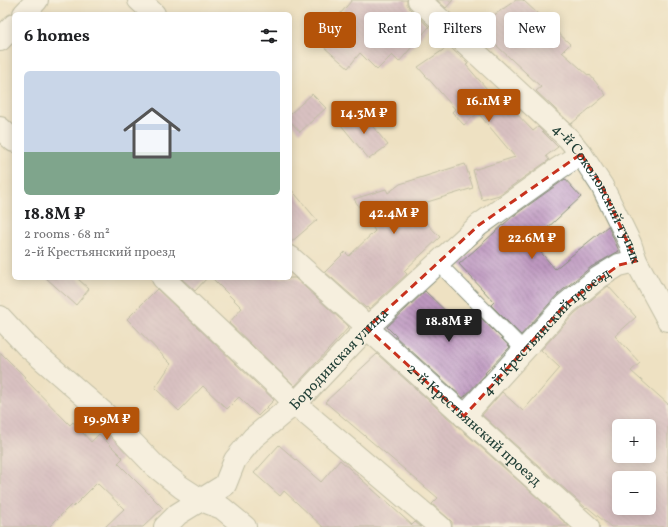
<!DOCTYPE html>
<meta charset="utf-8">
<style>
:root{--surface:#fff;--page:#f2f2f2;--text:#202124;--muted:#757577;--line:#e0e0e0;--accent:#b45309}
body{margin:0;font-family:Vollkorn,serif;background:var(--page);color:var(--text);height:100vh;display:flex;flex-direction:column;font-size:15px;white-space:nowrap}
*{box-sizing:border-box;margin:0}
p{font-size:13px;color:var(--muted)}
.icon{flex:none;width:22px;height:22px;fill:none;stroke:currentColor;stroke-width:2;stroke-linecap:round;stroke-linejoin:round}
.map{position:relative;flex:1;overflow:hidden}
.details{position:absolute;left:12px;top:12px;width:280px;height:268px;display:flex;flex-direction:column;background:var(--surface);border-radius:6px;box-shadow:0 2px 10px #0003}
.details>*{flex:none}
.banner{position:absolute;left:304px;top:12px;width:304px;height:36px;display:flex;gap:8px}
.fabs{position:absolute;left:612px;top:419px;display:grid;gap:8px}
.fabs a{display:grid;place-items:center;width:44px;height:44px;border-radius:6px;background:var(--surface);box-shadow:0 2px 10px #0003;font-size:20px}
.price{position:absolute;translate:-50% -34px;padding:0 9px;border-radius:4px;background:var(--accent);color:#fff;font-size:13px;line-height:26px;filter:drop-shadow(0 1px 2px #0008)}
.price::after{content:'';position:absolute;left:50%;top:24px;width:12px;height:9px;margin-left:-6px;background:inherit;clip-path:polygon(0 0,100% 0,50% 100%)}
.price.on{background:#222;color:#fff}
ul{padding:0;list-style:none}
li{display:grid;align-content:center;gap:8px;height:212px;padding:0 12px}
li+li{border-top:1px solid var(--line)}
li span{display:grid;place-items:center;height:124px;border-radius:6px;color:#555}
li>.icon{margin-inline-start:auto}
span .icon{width:72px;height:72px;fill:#fffc;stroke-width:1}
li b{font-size:17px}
h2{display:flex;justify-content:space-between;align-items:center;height:48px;padding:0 12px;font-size:17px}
.tag{padding:0 14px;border-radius:6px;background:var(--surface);box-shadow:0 2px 10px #0003;font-size:14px;line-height:36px}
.tag.on{background:var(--accent);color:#fff}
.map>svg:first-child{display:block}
.building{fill:url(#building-back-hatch);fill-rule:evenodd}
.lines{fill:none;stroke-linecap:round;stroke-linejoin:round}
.service-casing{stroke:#868f7b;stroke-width:16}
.minor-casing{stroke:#868f7b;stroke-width:24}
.service{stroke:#fff;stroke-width:14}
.minor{stroke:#fff;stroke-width:22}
.marked{fill:none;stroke:#c8321e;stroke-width:3;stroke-dasharray:8 5;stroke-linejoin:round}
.labels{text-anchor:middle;stroke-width:3;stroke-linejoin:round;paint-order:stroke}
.street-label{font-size:15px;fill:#1f3d34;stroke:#fdfcf7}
</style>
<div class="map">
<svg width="668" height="527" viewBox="0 0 668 527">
<defs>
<pattern id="building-back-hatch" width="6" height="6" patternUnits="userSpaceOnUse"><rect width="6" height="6" fill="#bd97bf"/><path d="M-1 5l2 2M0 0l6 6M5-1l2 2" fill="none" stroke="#997c9c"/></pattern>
</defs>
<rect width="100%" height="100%" fill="#fdfcf7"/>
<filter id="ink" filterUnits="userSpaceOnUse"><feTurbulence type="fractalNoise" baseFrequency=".025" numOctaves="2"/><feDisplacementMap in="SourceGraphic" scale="8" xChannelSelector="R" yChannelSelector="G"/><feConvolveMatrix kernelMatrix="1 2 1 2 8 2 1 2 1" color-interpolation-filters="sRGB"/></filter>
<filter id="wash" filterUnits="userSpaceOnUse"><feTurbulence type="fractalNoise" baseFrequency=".012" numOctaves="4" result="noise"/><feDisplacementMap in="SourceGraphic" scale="16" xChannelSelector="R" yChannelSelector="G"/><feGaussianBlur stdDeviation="0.9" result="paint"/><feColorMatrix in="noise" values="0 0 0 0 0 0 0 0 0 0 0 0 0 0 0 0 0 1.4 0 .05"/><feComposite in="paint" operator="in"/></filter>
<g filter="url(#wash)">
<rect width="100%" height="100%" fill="#eee1c2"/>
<g id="blocks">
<path class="building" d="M352 0H407V4L410 9 429 27 399 62 392 55 377 70 360 53 348 68 317 41Z
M437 0H453L446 8Z
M516 0H523L570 44 562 52 589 76 590 75 606 95 571 124 536 91 541 87 496 45 493 47 478 26Z
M449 46 468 64 466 65 508 113 513 110 533 131 538 127 558 147 546 156 549 160 499 195 482 200 473 170 515 157 478 113 464 125 452 112 455 109 418 67Z
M312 94 326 108 300 132 290 121V114Z
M359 110 388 145 369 159 341 125Z
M465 164 473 188 411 207 440 237 404 271 407 274 369 309 367 307 366 308 325 272 345 252 349 256 375 231 354 199 386 189 388 193 400 184Z
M565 179 581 197 532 242 555 269 608 226 619 251 591 267 558 294 521 335 491 305 494 302 459 264 512 217Z
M290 188 317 220 290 243Z
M46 278H77L89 289 76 305Z
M181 278H207L195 291Z
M212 278H295L349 327 295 386 229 323 242 308Z
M608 286 636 317 615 336 640 363 631 371 668 404V527H611L587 507 586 508 482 415 502 392 523 411 560 368 541 350 575 313ZM619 426H649V456H619ZM619 478H649V508H619Z
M157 289 274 400 258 416 239 397 227 409 203 386 179 411 155 388 171 364 127 319Z
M425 291 465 330 479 316 510 347 485 373 486 374 463 398 396 337V336L387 327Z
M0 352 25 377 24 378 70 425 73 422 91 442 99 434 123 458 118 463 163 508 143 527H105L124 509 97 483 73 507 71 505 49 527H0Z
M377 354 456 425 569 526 452 527V522L448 518 432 504 438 498 325 402Z
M279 445 321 482 340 460 412 525 415 522 421 527H323L284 491 280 496 254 473Z"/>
</g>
</g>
<g filter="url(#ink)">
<use href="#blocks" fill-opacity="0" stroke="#868f7b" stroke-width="1"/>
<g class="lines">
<g class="service-casing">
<path id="service" d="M438 263 524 350"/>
</g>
<g class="minor-casing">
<g id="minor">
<path d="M139 0 154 14"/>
<path id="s1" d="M419 0 569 139 581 154 602 186 630 243 636 261 668 320"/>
<path d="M24 14 37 0"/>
<path d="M0 40 14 25"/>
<path d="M0 128 14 141"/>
<path id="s2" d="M290 257 359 319 367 328 588 527"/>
<path d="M163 278 284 392 295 404 440 527"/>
<path d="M0 317 27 346 105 414 156 467 181 487 201 500 222 508 245 527"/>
<path id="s3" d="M464 416 566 304 598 278 619 265 636 261"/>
<path id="s4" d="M165 527 178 514 225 485 235 460 253 438 283 413 295 404 367 328 479 225 559 168 581 154"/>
</g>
</g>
<use href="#service" class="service"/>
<use href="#minor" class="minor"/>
</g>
</g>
<path d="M0 0H668V527H0ZM581 154 602 186 636 261 619 265 566 304 464 416 367 328 479 225Z" fill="#eee1c2" fill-opacity=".55" fill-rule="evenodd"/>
<path class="marked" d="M581 154 602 186 636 261 619 265 566 304 464 416 367 328 479 225Z"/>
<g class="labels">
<g class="street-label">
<text dy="5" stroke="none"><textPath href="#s1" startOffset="266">4-й Соколовский тупик</textPath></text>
<text dy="5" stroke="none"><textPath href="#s3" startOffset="118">4-й Крестьянский проезд</textPath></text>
<text dy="5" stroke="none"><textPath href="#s4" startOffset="246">Бородинская улица</textPath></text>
<text dy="5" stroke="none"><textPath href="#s2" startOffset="249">2-й Крестьянский проезд</textPath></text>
</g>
</g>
</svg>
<div class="fabs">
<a>+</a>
<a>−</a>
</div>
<b class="price" style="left:489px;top:123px">16.1M ₽</b>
<b class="price" style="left:364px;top:135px">14.3M ₽</b>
<b class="price" style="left:394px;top:235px">42.4M ₽</b>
<b class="price" style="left:532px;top:260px">22.6M ₽</b>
<b class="price on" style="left:449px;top:343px">18.8M ₽</b>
<b class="price" style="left:107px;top:441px">19.9M ₽</b>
<div class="banner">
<a class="tag on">Buy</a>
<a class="tag">Rent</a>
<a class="tag">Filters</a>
<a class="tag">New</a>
</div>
<section class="details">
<h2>6 homes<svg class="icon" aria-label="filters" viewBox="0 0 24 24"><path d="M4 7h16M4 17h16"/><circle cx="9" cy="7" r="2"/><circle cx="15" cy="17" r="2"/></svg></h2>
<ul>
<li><span style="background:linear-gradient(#c9d6e8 65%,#7fa58c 0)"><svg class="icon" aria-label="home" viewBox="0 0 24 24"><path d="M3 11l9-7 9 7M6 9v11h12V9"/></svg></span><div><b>18.8M ₽</b><p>2 rooms · 68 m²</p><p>2-й Крестьянский проезд</p></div></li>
</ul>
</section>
</div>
